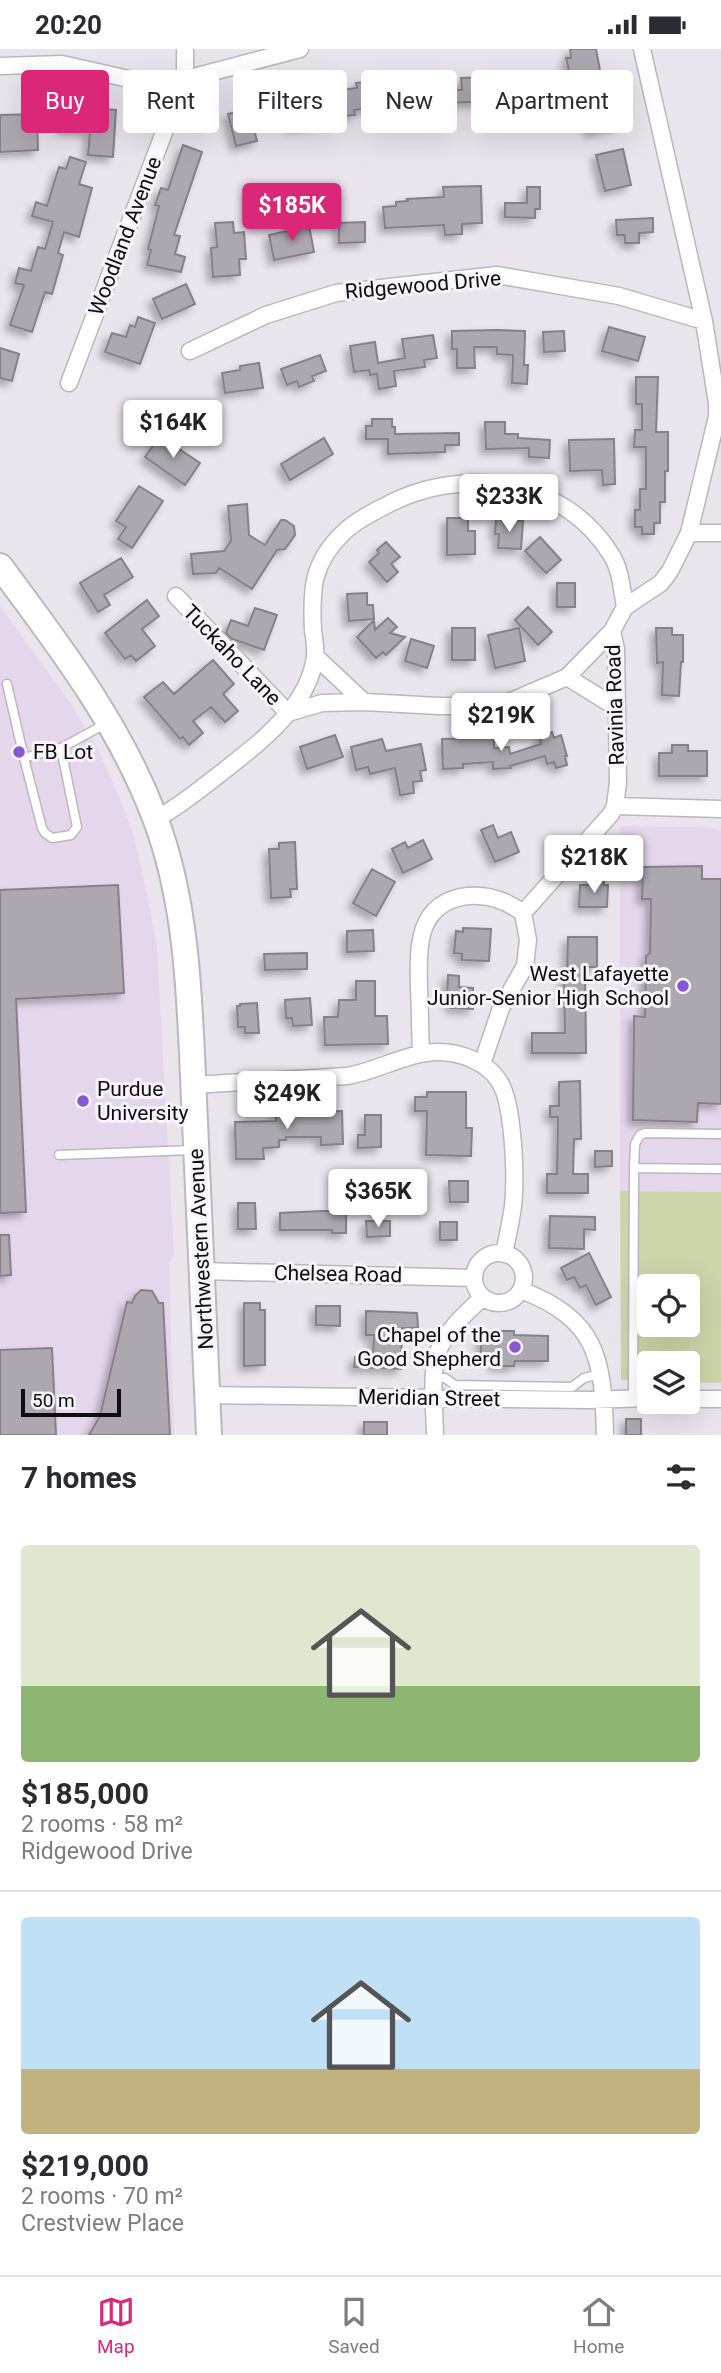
<!DOCTYPE html>
<meta charset="utf-8">
<style>
:root{--surface:#fff;--page:#f2f2f3;--text:#2b2b33;--muted:#7c7c81;--line:#e1e1e2;--accent:#db2777}
body{margin:0;font-family:Roboto,sans-serif;background:var(--page);color:var(--text);height:100vh;display:flex;flex-direction:column;font-size:26px;white-space:nowrap}
*{box-sizing:border-box;margin:0}
p{font-size:23px;color:var(--muted)}
.icon{flex:none;width:38px;height:38px;fill:none;stroke:currentColor;stroke-width:2;stroke-linecap:round;stroke-linejoin:round}
.map{position:relative;height:1386px;overflow:hidden}
.side{display:flex;flex-direction:column;background:var(--surface);flex:1}
.side>*{flex:none}
.guide{position:absolute;left:21px;top:21px;width:679px;height:63px;display:flex;gap:14px}
.controls{position:absolute;left:637px;top:1225px;display:grid;gap:14px}
.controls a{display:grid;place-items:center;width:63px;height:63px;border-radius:7px;background:var(--surface);box-shadow:0 7px 28px #0002;font-size:35px}
.scale{position:absolute;left:21px;bottom:18px;width:100px;box-sizing:border-box;padding-left:7px;border:4px solid #0f0d10;border-top:0;font-size:19px;line-height:24px;white-space:nowrap;color:#0f0d10;-webkit-text-stroke:5px #f7f2fb;paint-order:stroke}
.price{position:absolute;translate:-50% -60px;padding:0 16px;border-radius:7px;background:#fff;color:#222;font-size:23px;line-height:46px;filter:drop-shadow(0 2px 4px #0008)}
.price::after{content:'';position:absolute;left:50%;top:42px;width:21px;height:16px;margin-left:-10px;background:inherit;clip-path:polygon(0 0,100% 0,50% 100%)}
.price.current{background:var(--accent);color:#fff}
ul{padding:0;list-style:none}
li{display:grid;align-content:center;gap:14px;height:371px;padding:0 21px}
li+li{border-top:2px solid var(--line)}
li span{display:grid;place-items:center;height:217px;border-radius:7px;color:#555}
li>.icon{margin-inline-start:auto}
span .icon{width:126px;height:126px;fill:#fffc;stroke-width:1}
li b{font-size:30px}
h2{display:flex;justify-content:space-between;align-items:center;height:84px;padding:0 21px;font-size:30px}
.chip{padding:0 24px;border-radius:7px;background:var(--surface);box-shadow:0 7px 28px #0002;font-size:24px;line-height:63px}
.chip.current{background:var(--accent);color:#fff}
.status{display:flex;justify-content:space-between;align-items:center;height:49px;padding:0 35px;background:var(--surface);direction:ltr}
.status svg{height:19px;fill:currentColor}
.tabs{display:flex;justify-content:space-around;align-items:center;height:98px;border-top:2px solid var(--line);background:var(--surface);font-size:19px;color:var(--muted)}
.tabs a{display:grid;justify-items:center;gap:4px}
.tabs .current{color:var(--accent)}
.map>svg:first-child{display:block}
.education{fill:#e5d7eb}
.green{fill:#ccd5a9;fill-rule:evenodd}
.building{fill:#ada8b0;stroke:#868189;stroke-width:2;filter:url(#shadow)}
.lines{fill:none;stroke-linecap:round;stroke-linejoin:round}
.service-casing{stroke:#bbb6bf;stroke-width:11}
.minor-casing{stroke:#bbb6bf;stroke-width:19}
.primary-casing{stroke:#bbb6bf;stroke-width:28}
.service{stroke:#fff;stroke-width:8}
.minor{stroke:#fff;stroke-width:16}
.primary{stroke:#fff;stroke-width:24}
.poi-dot{fill:#8557d0;stroke:#f7f2fb;stroke-width:2.5}
.labels{text-anchor:middle;stroke-width:6;stroke-linejoin:round;paint-order:stroke}
.street-label{font-size:21px;fill:#0f0d10;stroke:#f7f2fb}
.poi-label{font-size:21px;fill:#0f0d10;stroke:#f7f2fb;text-anchor:start}
</style>
<div class="status"><b>20:20</b><svg viewBox="0 0 49 12"><path d="M0 12V9h3v3zM5 12V6h3v6zM10 12V3h3v9zM15 12V0h3v12zM26 1h20v11H26zM47 4h2v5h-2z"/></svg></div>
<div class="map">
<svg width="721" height="1386" viewBox="0 0 721 1386">
<defs>
<filter id="shadow"><feDropShadow dx="-5" dy="5" stdDeviation="3.5" flood-color="#0004"/></filter>
</defs>
<rect width="100%" height="100%" fill="#eae4ed"/>
<path class="education" d="M0 557 69 652 93 691 113 733 133 783 146 840 157 898 174 1207 169 1215 174 1386H0Z
M620 777 706 778 721 782V1143L620 1142Z"/>
<path class="green" d="M620 1142 721 1143V1334L688 1333V1314H649V1332L621 1331ZM649 1237H688V1276H649Z"/>
<path class="building" d="M570 0H596L603 37 600 38 604 60 613 58 617 77 590 83 586 64 581 65 576 43 564 45 560 23 569 21 566 9H571Z
M519 27 520 51 422 55V48H396L398 63 384 65V57L354 61 355 66 343 67 340 41 357 39 356 34 378 31 379 39 410 36V31H435V41H462L461 29Z
M313 45 317 75 291 78 289 60 281 62 279 49Z
M64 57 116 61 113 108 88 106 90 82 62 80Z
M249 60 257 92 236 97 228 65Z
M37 65 38 101 0 103V66Z
M183 96 202 103 174 186 180 187 175 205 185 208 181 223 147 216 151 201 148 200 159 157 155 156 161 139 168 141Z
M623 100 631 136 605 142 596 106Z
M70 108 86 113 79 135 92 139 79 188 64 183 58 204 63 206 52 245 45 243 32 283 10 276 24 236 15 234 19 219 31 222 38 198 45 200 53 173 32 167 36 153 47 157 59 118 66 120Z
M481 137 482 174 462 175V185L445 186 444 176 385 179 383 158 396 157V153L408 152 407 150 444 148 443 138Z
M527 138H540V160H535V169L505 168V154H527Z
M653 169V183L639 184V194H625V186H617L616 171Z
M233 173 234 184 244 183 246 210H239L240 226 213 228 211 199 217 198 215 174Z
M365 173V193L339 194V174Z
M309 177 314 203 274 211 269 186Z
M186 235 195 255 162 270 153 250Z
M138 268 155 274 140 315 105 303 112 284 126 288 130 276 135 278Z
M609 278 645 288 638 312 602 302Z
M497 281 525 282 524 316H528L527 335 512 334 513 306 497 305V298H474L475 319H457V300H452V282Z
M564 282 565 302 544 303 543 283Z
M433 286 437 309 424 311 425 318 394 322 396 337 379 340 377 325 370 326 369 321 354 323 350 297 375 293 378 314 405 309 402 290Z
M0 299 19 305 12 332 0 329Z
M320 306 326 322 312 327 314 332 299 338 297 332 287 336 281 320Z
M259 314 263 339 225 344 222 324 240 321V317Z
M636 328H658L656 383H668V422H665V453H660V474H654V485H642V478H635V461H640V440H646V398H634L635 381H642V355H636Z
M372 370H392V378H395V385L459 384V396H445V403L388 405V390H366V377H372Z
M485 373H505V385H518V389L550 391 549 409 529 408V399L486 400Z
M160 387 200 414 185 436 145 408Z
M324 389 333 405 290 431 281 415Z
M614 390 615 435 603 436 602 421 570 422 569 391Z
M139 437 163 452 132 499 118 490 126 478 116 472Z
M247 455 249 486 265 496 281 471H285L294 477 295 486 285 500 277 501 252 540 219 519 216 524 193 525 191 505 224 502 231 492 228 457Z
M447 469H468V482H475V505L447 506Z
M496 470 523 472 521 500 498 499 499 485H495Z
M540 488 561 511 546 524 525 502Z
M386 493 400 508 391 515 398 523 387 533 369 513 379 504 377 501Z
M121 509 133 528 104 546 110 556 98 563 80 534Z
M557 534H575V558H557Z
M367 544V556H373L374 570 349 572 347 545Z
M147 551 159 567 142 580 155 597 136 612 131 606 125 610 105 584Z
M528 558 552 583 538 596 515 571Z
M255 559 277 566 264 601 232 590 226 584 231 571 248 577Z
M388 569 397 578 390 584 405 588 386 606 383 603 376 609 357 588 374 571 375 581Z
M452 579H475V611H452Z
M519 579 525 612 495 619 488 586Z
M656 579H672V586H683V613H681L679 647 662 646 663 613 657 614Z
M411 590 434 597 427 619 405 612Z
M213 611 234 635 223 645 238 662 225 673 211 658 193 672 203 684 189 696 183 688 180 690 144 648 163 633 174 645Z
M552 683 554 689 561 686 567 707H565L567 716 556 719 554 713 547 715 545 707 510 717 511 719 493 720V713L463 715V719L443 720 442 690 494 689V699L509 698 510 705 541 695 539 687Z
M335 686 343 708 307 720 300 698Z
M382 690 386 702 421 695 426 721 420 722 422 732 413 733 414 744 400 746 395 719 370 725 368 718 356 721 351 698Z
M672 696H688V702H707V727H659V704H672Z
M493 776 498 789 511 783 519 803 495 813 481 781Z
M423 791 432 810 403 824 392 800 405 793 408 799Z
M295 793 297 840H290L291 848 271 849 269 800H279V794Z
M702 817V830H721V1055L698 1054 697 1073 633 1071 634 967 645 968 646 907 650 904 651 850H642L643 818Z
M372 820 395 833 376 867 353 854Z
M592 832H604V836H608L607 858H579L580 836H592Z
M118 836 124 944 16 950 26 1163 0 1164V841Z
M463 879 491 880 489 912 462 911V905L454 904 456 882 463 883Z
M373 881 374 902 347 903V882Z
M568 888H597V918H585L586 1004H532V984H565L564 929H567Z
M307 904V920L265 921 264 905Z
M448 926 459 927V938L473 939V960L451 959V951H447Z
M356 932H375V967H387L388 995 325 996 324 968H338L339 951H356Z
M310 949 312 976 293 977 292 969H286L285 951Z
M257 954 259 984H245V978H238L237 957H240V955Z
M580 1032 581 1090H574L573 1125H588V1144H547V1125H557L558 1068H550V1057H559V1033Z
M427 1043H466V1079H472L471 1107 426 1106 427 1062H415V1048H427Z
M342 1062 343 1095 321 1096V1088H286V1091H279V1098L263 1099 264 1110H236L235 1073 276 1072V1063Z
M365 1066H381V1098L358 1099V1086H365Z
M595 1102H612V1117L595 1118Z
M449 1132H468V1153H450Z
M238 1154H255L256 1180H238Z
M323 1162H346V1184H332V1181H280V1164Z
M550 1167 595 1168V1181L584 1180V1200L549 1199Z
M366 1172H390V1187L367 1188Z
M440 1173H457V1191H440Z
M0 1186H9L11 1226 0 1227Z
M589 1204 611 1248 596 1256 586 1236 580 1239 574 1228 567 1231 561 1219Z
M141 1241 152 1242 159 1254H163L170 1386H89L100 1367 127 1253 132 1254 135 1247Z
M244 1254H260V1261H265V1316L244 1317Z
M316 1257H340V1277L316 1276Z
M366 1262 417 1264 418 1279H402L401 1320 354 1318 355 1308H373L374 1286H366Z
M494 1282H514V1286L548 1287V1312H515L514 1317H494V1308H481V1288L494 1289Z
M52 1299 56 1386H0V1301Z
M626 1370H641V1386H626Z
M364 1373H387V1386H364Z"/>
<g class="lines">
<g class="service-casing">
<path id="service" d="M7 635 24 709
M61 699 77 778 71 786 52 789 45 784 42 779 24 709 61 699 107 674
M721 1085 645 1084 640 1086 635 1095 634 1119 721 1120
M59 1106 193 1101
M434 1329H445L455 1336 572 1338 584 1329 600 1325
M633 1349 634 1119"/>
</g>
<g class="minor-casing">
<path id="minor" d="M0 17 62 15 151 35 163 36 300 0
M190 302 266 266 336 244 497 226 619 247 704 272
M69 334 185 28V0
M689 484H721
M176 547 288 664 322 654 364 653
M315 607 364 653 439 657H478L509 653 567 628 612 582
M567 628 617 659
M615 757 721 760
M156 770C180 757 199 741 221 724 244 706 269 687 288 664 301 650 313 627 315 607 316 599 314 589 313 581 311 540 312 514 343 484 354 473 369 465 383 458 459 416 564 427 612 507 621 522 622 542 625 558
M421 1004C420 983 420 961 419 939 418 899 416 853 468 847 489 845 507 852 523 864
M482 1015 501 959 525 917 528 891 523 864 611 765 615 757 618 733 616 600 612 582 625 558 661 534 670 522 689 484 717 368V354L704 272 642 0
M193 1036 347 1027C378 1022 407 1003 439 1003 460 1003 487 1013 499 1032 514 1054 516 1130 513 1157 511 1173 507 1189 504 1205
M474 1229a25 25 0 1 1 50 0a25 25 0 1 1-50 0Z
M202 1222 474 1229
M521 1241C598 1271 603 1309 605 1386
M208 1346 589 1351 649 1349
M688 1350H721
M435 1386C435 1362 429 1320 440 1298 450 1278 467 1263 483 1248"/>
</g>
<g class="primary-casing">
<path id="primary" d="M0 517C60 598 119 674 155 769 191 862 190 975 195 1073 199 1177 205 1282 209 1386"/>
</g>
<use href="#service" class="service"/>
<use href="#minor" class="minor"/>
<use href="#primary" class="primary"/>
</g>
<g class="poi-dot">
<circle cx="19" cy="703" r="7"/>
<circle cx="683" cy="937" r="7"/>
<circle cx="83" cy="1052" r="7"/>
<circle cx="515" cy="1298" r="7"/>
</g>
<g class="labels">
<g class="street-label">
<text transform="translate(125 187) rotate(-69)" y="7">Woodland Avenue</text>
<text transform="translate(423 236) rotate(-5)" y="7">Ridgewood Drive</text>
<text transform="translate(232 606) rotate(46)" y="7">Tuckaho Lane</text>
<text transform="translate(615 656) rotate(-92)" y="7">Ravinia Road</text>
<text transform="translate(201 1200) rotate(-93)" y="7">Northwestern Avenue</text>
<text transform="translate(338 1225) rotate(1)" y="7">Chelsea Road</text>
<text transform="translate(429 1349) rotate(1)" y="7">Meridian Street</text>
</g>
<g class="poi-label">
<text x="33" y="710">FB Lot</text>
<text x="669" y="932" text-anchor="end">West Lafayette<tspan x="669" dy="24">Junior-Senior High School</tspan></text>
<text x="97" y="1047">Purdue<tspan x="97" dy="24">University</tspan></text>
<text x="501" y="1293" text-anchor="end">Chapel of the<tspan x="501" dy="24">Good Shepherd</tspan></text>
</g>
</g>
</svg>
<div class="controls">
<a><svg class="icon" aria-label="locate" viewBox="0 0 24 24"><circle cx="12" cy="12" r="6"/><path d="M12 2v4M12 18v4M2 12h4M18 12h4"/></svg></a>
<a><svg class="icon" aria-label="layers" viewBox="0 0 24 24"><path d="M12 4l9 5-9 5-9-5zM3 14l9 5 9-5"/></svg></a>
</div>
<div class="scale">50 m</div>
<b class="price current" style="left:292px;top:194px">$185K</b>
<b class="price" style="left:173px;top:411px">$164K</b>
<b class="price" style="left:509px;top:485px">$233K</b>
<b class="price" style="left:501px;top:704px">$219K</b>
<b class="price" style="left:594px;top:846px">$218K</b>
<b class="price" style="left:287px;top:1082px">$249K</b>
<b class="price" style="left:378px;top:1180px">$365K</b>
<div class="guide">
<a class="chip current">Buy</a>
<a class="chip">Rent</a>
<a class="chip">Filters</a>
<a class="chip">New</a>
<a class="chip">Apartment</a>
</div>
</div>
<section class="side">
<h2>7 homes<svg class="icon" aria-label="filters" viewBox="0 0 24 24"><path d="M4 7h16M4 17h16"/><circle cx="9" cy="7" r="2"/><circle cx="15" cy="17" r="2"/></svg></h2>
<ul>
<li><span style="background:linear-gradient(#dfe7d0 65%,#8fb573 0)"><svg class="icon" aria-label="home" viewBox="0 0 24 24"><path d="M3 11l9-7 9 7M6 9v11h12V9"/></svg></span><div><b>$185,000</b><p>2 rooms · 58 m²</p><p>Ridgewood Drive</p></div></li>
<li><span style="background:linear-gradient(#bfe0f5 70%,#c2b280 0)"><svg class="icon" aria-label="home" viewBox="0 0 24 24"><path d="M3 11l9-7 9 7M6 9v11h12V9"/></svg></span><div><b>$219,000</b><p>2 rooms · 70 m²</p><p>Crestview Place</p></div></li>
</ul>
</section>
<nav class="tabs">
<a class="current"><svg class="icon" aria-label="map" viewBox="0 0 24 24"><path d="M3 6l6-2 6 2 6-2v14l-6 2-6-2-6 2zM9 4v14M15 6v14"/></svg>Map</a>
<a><svg class="icon" aria-label="saved" viewBox="0 0 24 24"><path d="M7 4h10v16l-5-4-5 4z"/></svg>Saved</a>
<a><svg class="icon" aria-label="home" viewBox="0 0 24 24"><path d="M3 11l9-7 9 7M6 9v11h12V9"/></svg>Home</a>
</nav>
